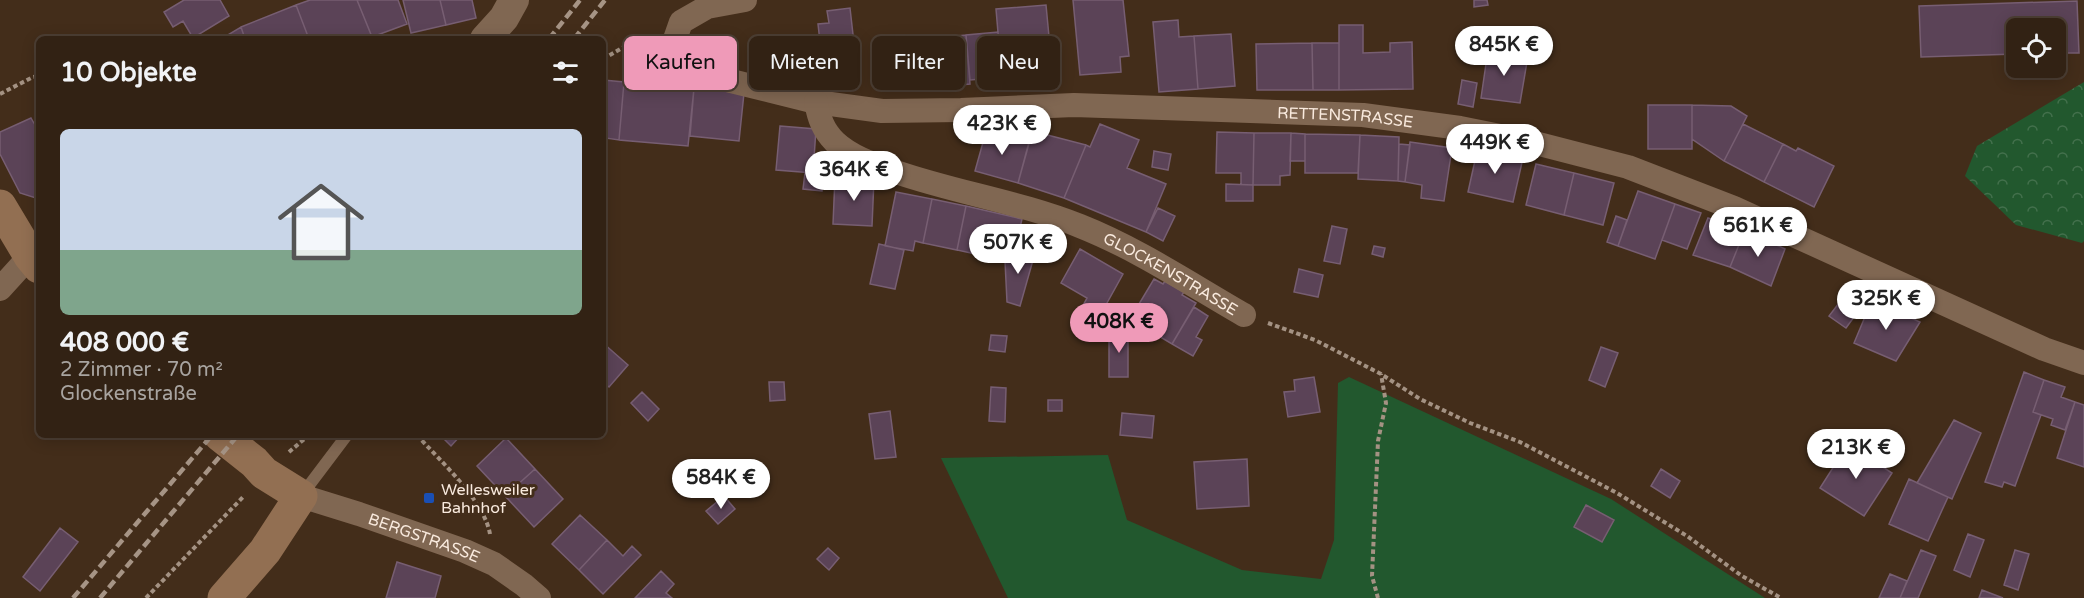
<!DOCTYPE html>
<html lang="de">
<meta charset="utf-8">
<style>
:root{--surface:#322214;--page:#3d2f22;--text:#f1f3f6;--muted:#a8a4a0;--line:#4d3f34;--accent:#ef9ab8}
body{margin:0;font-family:"Varela Round",sans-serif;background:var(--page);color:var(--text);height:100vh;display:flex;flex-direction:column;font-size:22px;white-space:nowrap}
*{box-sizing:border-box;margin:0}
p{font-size:20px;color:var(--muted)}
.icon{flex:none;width:33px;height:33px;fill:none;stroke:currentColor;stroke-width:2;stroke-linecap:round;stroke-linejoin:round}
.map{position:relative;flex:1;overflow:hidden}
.sheet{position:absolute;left:36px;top:36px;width:570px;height:402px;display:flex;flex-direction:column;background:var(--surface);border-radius:9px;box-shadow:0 3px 15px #0003,0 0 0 2px var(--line)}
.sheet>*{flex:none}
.top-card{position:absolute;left:624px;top:36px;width:570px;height:54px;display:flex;gap:12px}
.controls{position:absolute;left:2006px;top:18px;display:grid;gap:12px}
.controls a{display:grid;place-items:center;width:60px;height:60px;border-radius:9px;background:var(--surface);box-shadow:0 3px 15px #0003,0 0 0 2px var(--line);font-size:30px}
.price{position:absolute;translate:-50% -51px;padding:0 14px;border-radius:21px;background:#fff;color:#222;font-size:20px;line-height:39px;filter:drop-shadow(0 2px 3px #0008)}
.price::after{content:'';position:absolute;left:50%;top:36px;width:18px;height:14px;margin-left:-9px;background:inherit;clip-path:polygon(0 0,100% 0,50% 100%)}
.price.selected{background:var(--accent);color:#111}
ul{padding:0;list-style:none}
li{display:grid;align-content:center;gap:12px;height:318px;padding:0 24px}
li+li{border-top:2px solid var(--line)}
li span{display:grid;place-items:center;height:186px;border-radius:9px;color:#555}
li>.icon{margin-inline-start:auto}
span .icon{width:108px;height:108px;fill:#fffc;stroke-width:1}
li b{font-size:26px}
h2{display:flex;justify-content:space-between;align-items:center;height:72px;padding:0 24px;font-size:26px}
.pill{padding:0 21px;border-radius:9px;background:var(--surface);box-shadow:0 3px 15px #0003,0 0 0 2px var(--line);font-size:21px;line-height:54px}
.pill.selected{background:var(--accent);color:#111}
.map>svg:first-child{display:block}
.green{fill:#22582e}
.forest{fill:url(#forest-crowns)}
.building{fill:#5b4357;stroke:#775e72;stroke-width:1.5}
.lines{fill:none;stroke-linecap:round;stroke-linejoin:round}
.path{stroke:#a49283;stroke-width:4;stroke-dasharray:4.5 3;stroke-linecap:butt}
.service{stroke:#806752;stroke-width:12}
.minor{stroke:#806752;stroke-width:24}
.tertiary{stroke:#806752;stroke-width:30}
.secondary{stroke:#926f52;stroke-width:33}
.rail{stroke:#a69485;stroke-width:4.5;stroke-dasharray:9 4.5;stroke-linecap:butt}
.transit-dot{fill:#1a4fb4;stroke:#432d1a;stroke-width:2}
.labels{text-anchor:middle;stroke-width:6;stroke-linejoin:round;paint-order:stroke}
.street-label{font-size:16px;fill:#f9eade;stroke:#432d1a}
.poi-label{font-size:16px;fill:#f9eade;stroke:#432d1a;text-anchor:start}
</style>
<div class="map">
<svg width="2084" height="598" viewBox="0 0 2084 598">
<defs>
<pattern id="forest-crowns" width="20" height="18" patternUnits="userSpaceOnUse" patternTransform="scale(1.5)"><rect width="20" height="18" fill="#22582e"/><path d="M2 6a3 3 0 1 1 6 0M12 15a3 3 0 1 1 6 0" fill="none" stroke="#43704c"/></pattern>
</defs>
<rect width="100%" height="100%" fill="#432d1a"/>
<path class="green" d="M1349 377 1611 499 1765 598H1008L941 458 1108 455 1127 520 1242 570 1321 579 1334 540 1338 383Z"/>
<path class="forest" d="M2084 82V241L2082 243 2016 225 1965 176 1977 146Z"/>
<path class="building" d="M184 0H220L229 16 193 38 183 21 173 27 164 12Z
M310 0H357L372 37 368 39H309L296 5Z
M357 0H398L407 24 372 37Z
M403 0H440L446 25 411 33Z
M440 0H472L476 18 446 25Z
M1073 0H1123L1129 56 1120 57 1121 72 1080 75Z
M1474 0H1487L1488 5 1474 7Z
M2077 1 2079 53H2055V28H2016V54L1921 57 1919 6Z
M296 5 309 39H245L241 27Z
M1046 5 1050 47 1034 48 1037 77 1002 80 996 9Z
M850 8 855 52 832 55V49L821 51 818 24 829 23 827 11Z
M1178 20 1179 37 1194 36 1198 89 1159 92 1153 22Z
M1339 25H1363V53L1390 52V43L1412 42 1413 89 1339 90Z
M241 27 245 39H221Z
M998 32 1000 54 991 55 993 78 970 80 966 35Z
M1231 34 1235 86 1198 89 1194 36Z
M966 35 970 84 915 89 911 40Z
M1312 43 1313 90H1257L1256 44Z
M1312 43H1339V90H1313Z
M1488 50 1528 56 1520 103 1481 98Z
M603 80 624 82 619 140 606 138 605 147H603Z
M1462 80 1477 83 1473 107 1458 104Z
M624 82 694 88 688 146 619 140Z
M694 88 744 93 739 141 690 136Z
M1648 105H1692V149H1648Z
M1692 105 1731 106 1747 116 1724 161 1692 139Z
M31 118 39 132V199L20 193 0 154V132Z
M1100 124 1139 140 1127 168 1166 184 1146 232 1064 198 1086 145 1090 147Z
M1743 124 1783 144 1764 182 1724 161Z
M780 126 816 129 813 173 776 170Z
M987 128 1030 140 1018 183 975 171Z
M1032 131 1086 145 1064 198 1018 183Z
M1217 132 1254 133 1253 185H1241V173H1216Z
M1254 133H1291L1290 175 1280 176V185H1253Z
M1291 133 1305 134V161H1290Z
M1305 134 1360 135 1358 173H1305Z
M1360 135 1399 137 1398 181 1358 179Z
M1410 142 1452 148 1444 201 1421 198 1422 185 1405 182Z
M1399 144 1410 145 1405 182 1398 181Z
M1783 144 1796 151 1798 148 1834 166 1814 207 1764 182Z
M1478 147 1523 158 1513 202 1468 192Z
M1154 151 1171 154 1168 170 1152 167Z
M813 164H824L822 191 803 189 805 173H813Z
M1536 164 1574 173 1564 215 1526 205Z
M1574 173 1614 183 1603 225 1564 215Z
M835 177 874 179 872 226 833 224Z
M1226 184 1253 185V201H1226Z
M1638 191 1675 204 1655 259 1618 246Z
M896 192 932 199 923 243 915 241 913 251 885 246Z
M932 199 966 206 957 250 923 243Z
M1675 204 1701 213 1687 249 1662 240Z
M966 206 1022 219 1012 262 957 250Z
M1158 208 1175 216 1163 241 1146 232Z
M1616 216 1627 220 1618 246 1607 242Z
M1708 218 1745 230 1730 267 1693 255Z
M1332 226 1347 229 1340 264 1324 261Z
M1745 230 1785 249 1771 286 1730 267Z
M879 244 904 250 895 289 870 284Z
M1374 246 1385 248 1383 257 1372 254Z
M1015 248 1035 253 1020 306 1007 302 1005 261 1012 262Z
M1080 249 1123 274 1092 330 1075 320 1087 298 1061 283Z
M1299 269 1323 275 1318 297 1294 292Z
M1154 279 1163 284 1165 281 1184 292 1182 295 1196 303 1172 344 1130 319Z
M1852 286 1868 298 1846 328 1829 316Z
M1872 300 1920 322 1896 361 1854 343Z
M1194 307 1208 316 1196 337 1202 340 1193 356 1172 344Z
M1109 331H1128V377H1109Z
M991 335 1007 336 1005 352 989 350Z
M603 343 628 365 609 387 603 382Z
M1601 347 1618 353 1605 387 1589 380Z
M2024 372 2044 380 2033 412 2041 415 2015 486 2004 482 2002 487 1985 482Z
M1314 377 1320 412 1288 417 1284 392 1295 391 1294 380Z
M2044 380 2065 387 2061 397 2075 402 2065 430 2051 425 2053 419 2033 412Z
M769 382H784L785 400 770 401Z
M991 387 1006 388 1005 422 989 421Z
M642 392 659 409 648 421 631 403Z
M1048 400H1062V411H1048Z
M2075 402 2084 405V467L2057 458Z
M890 411 896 457 875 459 869 414Z
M1122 413 1154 416 1152 438 1120 435Z
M1954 420 1981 433 1952 499 1917 483Z
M440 435H461L451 446Z
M506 438 535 469 505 496 477 466Z
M1848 444 1892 473 1864 516 1820 488Z
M1247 459 1249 506 1197 509 1194 462Z
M535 469 563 499 534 527 505 496Z
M1661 469 1680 481 1670 498 1651 486Z
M1909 479 1948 497 1928 541 1889 524Z
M724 496 735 509 718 524 706 511Z
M1586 505 1614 520 1602 542 1574 527Z
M580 515 607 540 579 570 552 544Z
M60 528 78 542 40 591 23 577Z
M1968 534 1984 540 1970 577 1954 570Z
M607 540 623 556 632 546 641 555 603 594 579 570Z
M828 548 839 558 829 570 817 559Z
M1921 550 1936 556 1918 598H1900Z
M2015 550 2029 554 2018 590 2004 585Z
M397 562 441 576 435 598H386Z
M661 571 674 584 666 593 672 598H635Z
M1890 574 1907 581 1900 598H1879Z
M1982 590 2003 598H1979Z"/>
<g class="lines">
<path class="path" d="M603 59 624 47 650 45
M0 94 33 77 39 76
M1268 323 1315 340 1381 374 1420 399 1470 423 1520 442 1617 493 1687 536 1742 576 1781 598
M417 435C440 461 484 500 490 534
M289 452 309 435
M146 598 243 497
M1378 598 1372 576 1378 441 1386 403 1381 374"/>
<path class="service" d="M301 496 347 435"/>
<g class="minor">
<path id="s1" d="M745 0 707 7 681 22 674 42 682 64 715 77 816 102 882 111 961 110 1074 105 1363 115 1460 128 1539 144 1628 167 1734 208 2044 349 2084 363"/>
<path id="s2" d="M816 102C819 118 823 130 835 142 852 158 876 165 896 172 957 193 1020 202 1080 226 1138 249 1190 284 1244 315"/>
<path d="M0 289 30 256"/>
<path id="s3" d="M301 496 359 514 465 551 494 564 524 585 539 598"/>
</g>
<path class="tertiary" d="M485 39 504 18 514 0"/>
<path class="secondary" d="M0 206 30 256 39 267
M220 435 254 462 264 473 301 496 265 551 224 598"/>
<path class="rail" d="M549 39 580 0
M574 39 605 0
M73 598 212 435
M100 598 238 435"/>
</g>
<rect class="transit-dot" x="423" y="492" width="12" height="12" rx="3"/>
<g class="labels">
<g class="street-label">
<text dy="6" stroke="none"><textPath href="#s1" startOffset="783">RETTENSTRASSE</textPath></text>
<text dy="6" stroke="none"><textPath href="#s2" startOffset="408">GLOCKENSTRASSE</textPath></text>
<text dy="6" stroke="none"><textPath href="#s3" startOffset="130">BERGSTRASSE</textPath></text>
</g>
<g class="poi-label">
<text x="441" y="495">Wellesweiler<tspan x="441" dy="18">Bahnhof</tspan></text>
</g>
</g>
</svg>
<div class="controls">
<a><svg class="icon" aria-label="locate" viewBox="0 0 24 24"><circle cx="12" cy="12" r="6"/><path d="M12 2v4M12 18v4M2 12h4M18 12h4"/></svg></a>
</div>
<b class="price" style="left:1504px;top:77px">845K €</b>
<b class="price" style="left:1002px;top:156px">423K €</b>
<b class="price" style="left:1495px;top:175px">449K €</b>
<b class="price" style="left:854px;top:202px">364K €</b>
<b class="price" style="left:1758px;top:258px">561K €</b>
<b class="price" style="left:1018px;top:275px">507K €</b>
<b class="price" style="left:1886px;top:331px">325K €</b>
<b class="price selected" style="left:1119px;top:354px">408K €</b>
<b class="price" style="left:1856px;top:480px">213K €</b>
<b class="price" style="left:721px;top:510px">584K €</b>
<div class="top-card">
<a class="pill selected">Kaufen</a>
<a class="pill">Mieten</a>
<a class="pill">Filter</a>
<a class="pill">Neu</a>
</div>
<section class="sheet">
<h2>10 Objekte<svg class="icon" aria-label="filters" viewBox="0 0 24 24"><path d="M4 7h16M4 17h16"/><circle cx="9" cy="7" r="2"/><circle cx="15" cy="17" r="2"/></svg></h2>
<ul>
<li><span style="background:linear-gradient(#c9d6e8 65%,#7fa58c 0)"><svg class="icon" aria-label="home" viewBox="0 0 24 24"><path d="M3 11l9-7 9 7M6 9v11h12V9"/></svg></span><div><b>408 000 €</b><p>2 Zimmer · 70 m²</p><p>Glockenstraße</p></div></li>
</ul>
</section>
</div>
